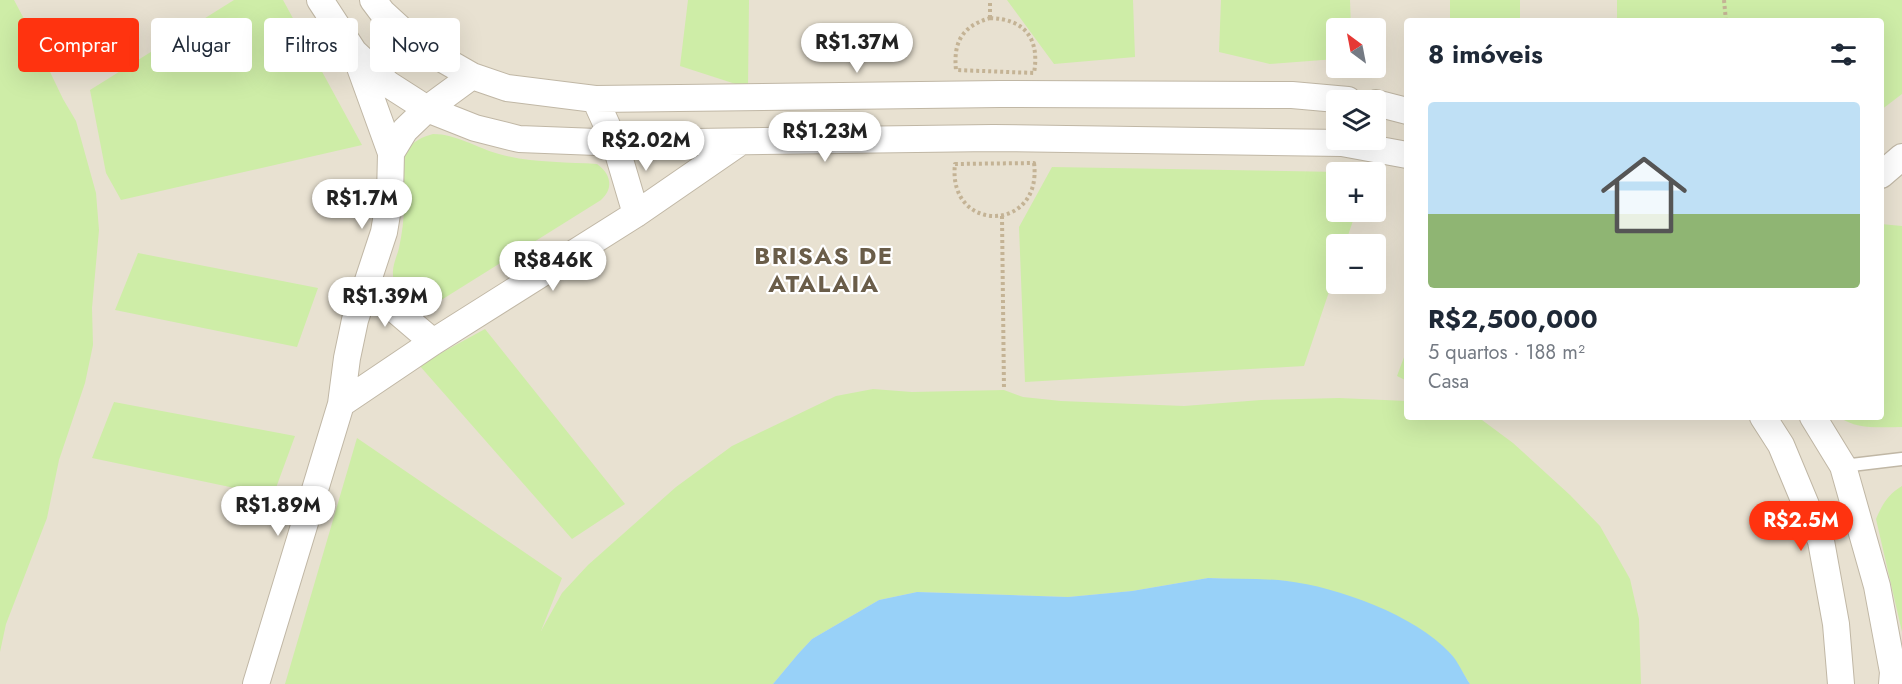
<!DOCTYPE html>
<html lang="pt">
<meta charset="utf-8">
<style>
:root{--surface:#fff;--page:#f2f2f3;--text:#1f2937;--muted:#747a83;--line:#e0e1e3;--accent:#ff330f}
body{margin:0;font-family:Jost,sans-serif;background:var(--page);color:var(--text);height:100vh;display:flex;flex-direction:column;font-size:22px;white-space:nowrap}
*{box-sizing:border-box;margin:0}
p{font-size:20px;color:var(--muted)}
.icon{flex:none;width:33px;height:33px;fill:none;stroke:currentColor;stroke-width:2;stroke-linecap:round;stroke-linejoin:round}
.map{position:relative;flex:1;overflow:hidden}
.panel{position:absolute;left:1404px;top:18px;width:480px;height:402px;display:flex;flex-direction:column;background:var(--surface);border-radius:6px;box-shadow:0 6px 24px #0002}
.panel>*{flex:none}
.banner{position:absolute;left:18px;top:18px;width:570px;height:54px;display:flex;gap:12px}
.needle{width:39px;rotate:328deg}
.controls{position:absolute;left:1326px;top:18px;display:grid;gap:12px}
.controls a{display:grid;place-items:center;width:60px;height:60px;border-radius:6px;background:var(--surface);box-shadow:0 6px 24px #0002;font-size:30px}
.price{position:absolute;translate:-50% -51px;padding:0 14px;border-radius:21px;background:#fff;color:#222;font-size:20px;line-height:39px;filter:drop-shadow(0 2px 3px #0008)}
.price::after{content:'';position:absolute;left:50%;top:36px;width:18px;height:14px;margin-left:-9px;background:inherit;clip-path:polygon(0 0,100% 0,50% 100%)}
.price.active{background:var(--accent);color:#fff}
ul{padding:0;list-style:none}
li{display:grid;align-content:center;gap:12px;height:318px;padding:0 24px}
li+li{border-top:2px solid var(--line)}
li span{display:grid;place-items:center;height:186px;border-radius:6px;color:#555}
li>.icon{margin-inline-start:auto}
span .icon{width:108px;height:108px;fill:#fffc;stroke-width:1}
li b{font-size:26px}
h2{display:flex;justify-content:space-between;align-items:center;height:72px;padding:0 24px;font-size:26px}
.pill{padding:0 21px;border-radius:6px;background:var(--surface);box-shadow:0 6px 24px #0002;font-size:21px;line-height:54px}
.pill.active{background:var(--accent);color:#fff}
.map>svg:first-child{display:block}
.residential{fill:#e8e1d1;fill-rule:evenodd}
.green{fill:#ceeda7}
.water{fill:#98d1f8}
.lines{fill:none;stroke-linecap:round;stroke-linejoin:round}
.lane-casing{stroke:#c0b7a5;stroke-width:15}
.street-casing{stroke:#c0b7a5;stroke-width:28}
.path{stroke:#c4b395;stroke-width:4;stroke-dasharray:3 3;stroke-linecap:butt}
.lane{stroke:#fff;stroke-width:12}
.street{stroke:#fff;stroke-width:26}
.labels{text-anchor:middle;stroke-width:4.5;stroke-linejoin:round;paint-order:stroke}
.district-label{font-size:24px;font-weight:bold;letter-spacing:1.5px;fill:#6a5d49;stroke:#fff}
</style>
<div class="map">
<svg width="1902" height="684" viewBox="0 0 1902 684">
<rect width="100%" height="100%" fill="#f4efe3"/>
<path class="residential" d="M0 0H1902V684H0ZM1407 21H1881V417H1407ZM1336 28H1376V68H1336ZM1336 100H1376V140H1336ZM1336 172H1376V212H1336ZM1336 244H1376V284H1336Z"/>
<path class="green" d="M0 0H14L30 30 63 99 76 121 96 193 99 230 92 308 93 345 85 383 59 460 47 518 6 624 0 652Z
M234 0H283L362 145 121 200 106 173 90 90Z
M688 0H749L748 88 680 66Z
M1007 0H1133L1135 57 1054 64Z
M1221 0H1350L1351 28H1336V59L1270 64 1219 52Z
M1450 0H1520V21H1450Z
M1617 0H1902V94L1881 110V21H1617Z
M433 134C456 134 477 148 499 154 530 163 566 162 597 164 611 174 614 188 601 200L438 302C419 306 394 297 393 275 392 266 397 256 399 248 402 234 404 219 404 206 405 188 397 167 407 151 413 141 422 137 433 134Z
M1052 167 1341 172H1336V212H1356L1345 244H1336V271L1304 366 1025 382 1019 227Z
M1881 224 1902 226V427C1880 427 1857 430 1839 417H1881Z
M138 253 318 288 297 347 115 310Z
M485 329 625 504 572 539 419 365Z
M1407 349V381L1397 376Z
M873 389 912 392 1004 390 1023 397 1061 401 1184 406 1261 400 1339 398 1407 401V417H1476L1482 420 1513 443 1570 495 1600 526 1630 579 1639 619 1641 684H1470L1450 653 1288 581 1208 578 1132 591 1068 597 917 592 879 600 812 639 798 654 773 684H285L357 438 562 578 541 631 562 593 588 565 676 487 732 446 836 396Z
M114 402 295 436 273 496 92 458Z
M1902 486V632L1876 519C1882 505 1888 494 1902 486Z"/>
<path class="water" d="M1208 578C1234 579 1261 578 1287 581 1337 587 1415 615 1450 653 1458 661 1463 674 1470 684H773L798 654 812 639 879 600 917 592 1068 597 1132 591Z"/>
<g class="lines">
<g class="lane-casing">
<path id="lane" d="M1843 466 1902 459"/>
</g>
<g class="street-casing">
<path id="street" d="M320 0 354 52 388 84 427 109 475 128 519 139 623 143 993 138 1342 143 1407 155
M373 0 382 12 418 45 472 76 507 88 595 99 1000 94 1292 95 1348 100
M595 99 615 143 636 214
M1376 103 1407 111
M391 153 405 130 427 109 472 76
M1881 175 1902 157
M368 282 385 301 433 342
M341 404 433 342 636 214 739 143
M1763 417 1781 445 1821 541 1836 624 1841 684
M1813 417 1843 466 1877 586 1893 672 1892 684
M256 684 341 404 347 358 355 320 384 232 390 196 391 153 357 59"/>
</g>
<path class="path" d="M1724 0 1726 21
M990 18C1025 19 1040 39 1034 73L956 70C953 41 963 26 990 18Z
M990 18V0
M1034 163C1043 233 947 234 955 164Z
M1002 216 1004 390"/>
<use href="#lane" class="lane"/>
<use href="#street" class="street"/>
</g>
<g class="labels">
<g class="district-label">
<text x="824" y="264">BRISAS DE<tspan x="824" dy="28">ATALAIA</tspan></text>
</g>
</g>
</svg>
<div class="controls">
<a><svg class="needle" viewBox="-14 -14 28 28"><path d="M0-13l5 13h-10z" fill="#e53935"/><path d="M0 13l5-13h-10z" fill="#747a83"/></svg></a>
<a><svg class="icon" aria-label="layers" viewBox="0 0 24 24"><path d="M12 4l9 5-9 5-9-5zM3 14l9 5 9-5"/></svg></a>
<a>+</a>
<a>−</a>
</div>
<b class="price" style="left:857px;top:74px">R$1.37M</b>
<b class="price" style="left:825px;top:163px">R$1.23M</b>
<b class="price" style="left:646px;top:172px">R$2.02M</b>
<b class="price" style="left:362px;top:230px">R$1.7M</b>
<b class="price" style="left:553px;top:292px">R$846K</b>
<b class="price" style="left:385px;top:328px">R$1.39M</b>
<b class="price" style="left:278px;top:537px">R$1.89M</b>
<b class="price active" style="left:1801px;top:552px">R$2.5M</b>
<div class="banner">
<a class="pill active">Comprar</a>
<a class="pill">Alugar</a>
<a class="pill">Filtros</a>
<a class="pill">Novo</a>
</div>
<section class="panel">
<h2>8 imóveis<svg class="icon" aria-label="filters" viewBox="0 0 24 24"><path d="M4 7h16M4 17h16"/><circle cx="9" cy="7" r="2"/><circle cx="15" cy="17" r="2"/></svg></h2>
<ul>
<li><span style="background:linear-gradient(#bfe0f5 60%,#8fb573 0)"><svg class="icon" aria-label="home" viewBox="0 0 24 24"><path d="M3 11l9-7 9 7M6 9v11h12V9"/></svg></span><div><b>R$2,500,000</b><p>5 quartos · 188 m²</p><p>Casa</p></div></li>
</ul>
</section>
</div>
